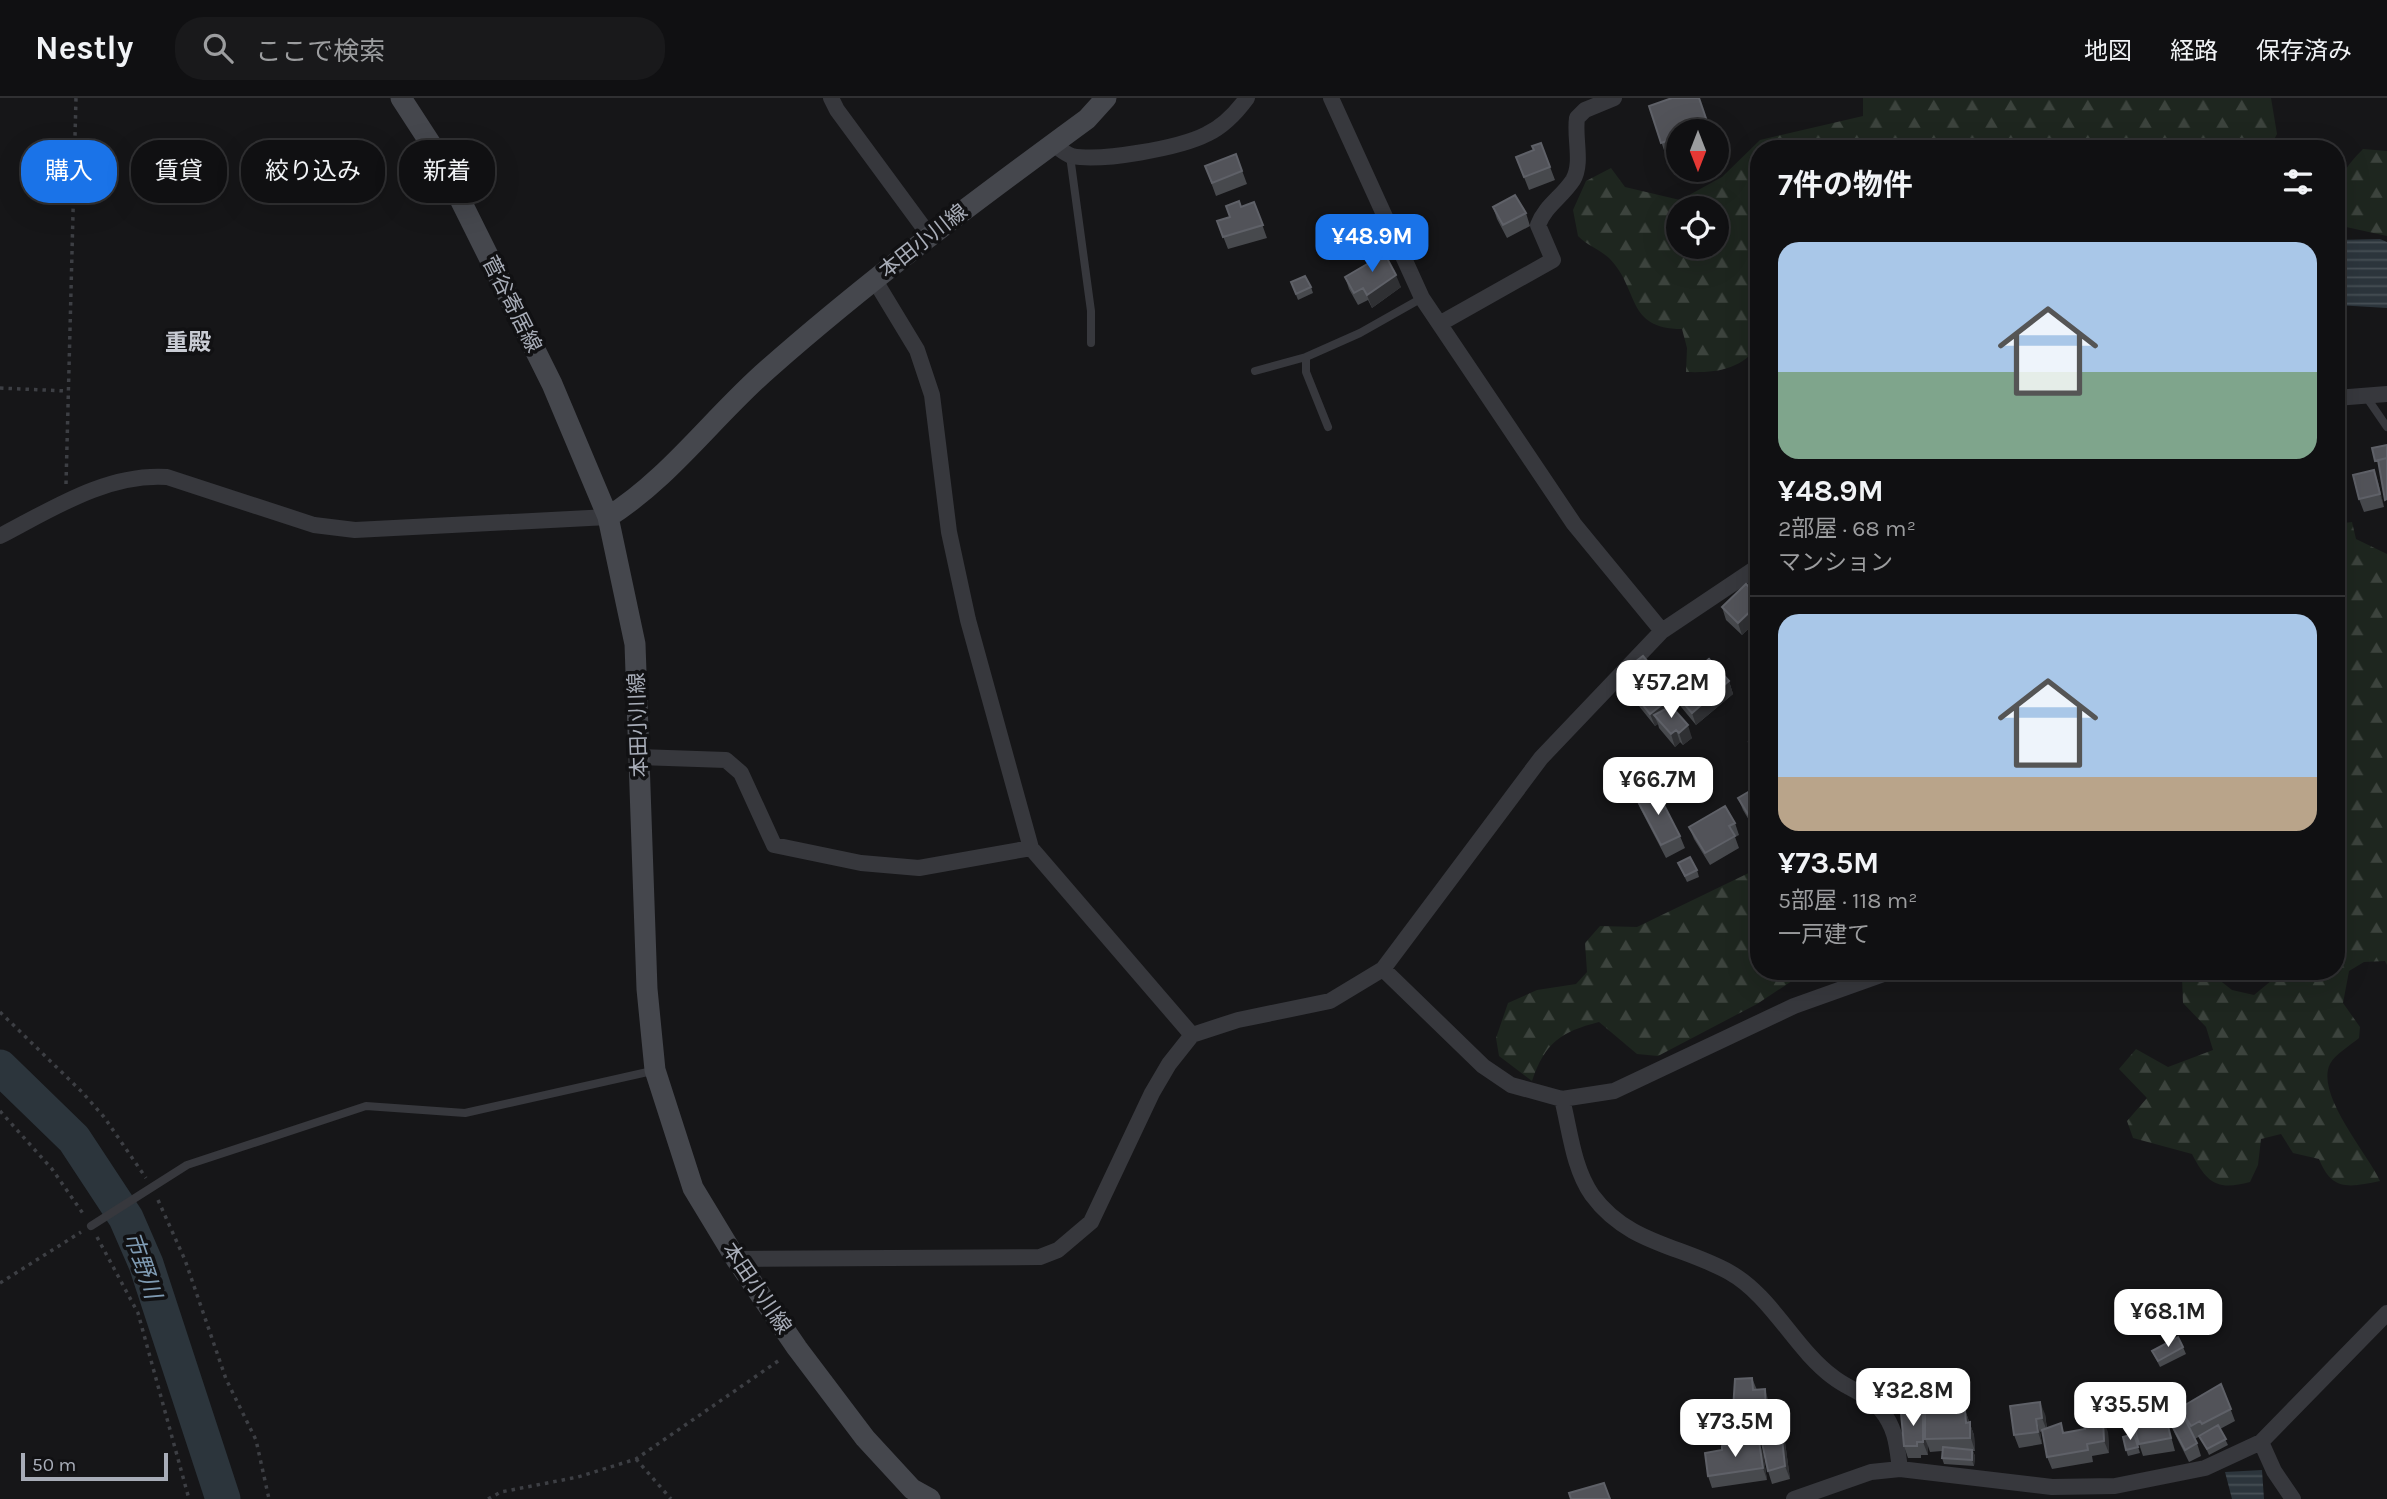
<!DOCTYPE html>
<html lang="ja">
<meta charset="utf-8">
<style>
:root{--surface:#101012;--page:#19191b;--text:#f1f3f6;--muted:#9c9d9f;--line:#303032;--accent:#1a73e8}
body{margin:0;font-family:Karla,"Noto Sans JP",sans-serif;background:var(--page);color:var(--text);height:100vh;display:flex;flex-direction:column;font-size:26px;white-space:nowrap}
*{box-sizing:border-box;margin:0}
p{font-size:23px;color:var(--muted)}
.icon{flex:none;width:38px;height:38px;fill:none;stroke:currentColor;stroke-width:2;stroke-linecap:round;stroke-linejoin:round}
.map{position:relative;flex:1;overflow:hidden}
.panel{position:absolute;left:1750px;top:42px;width:595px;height:840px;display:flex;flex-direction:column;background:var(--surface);border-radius:28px;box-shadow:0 7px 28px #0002,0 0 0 2px var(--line)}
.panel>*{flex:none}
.top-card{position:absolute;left:21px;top:42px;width:665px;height:63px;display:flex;gap:14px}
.needle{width:46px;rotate:180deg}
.fabs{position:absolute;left:1666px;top:21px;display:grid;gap:14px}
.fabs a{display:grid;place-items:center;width:63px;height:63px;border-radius:50%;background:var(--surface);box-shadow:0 7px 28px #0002,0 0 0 2px var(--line);font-size:35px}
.scale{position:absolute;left:21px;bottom:18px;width:147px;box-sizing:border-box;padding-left:7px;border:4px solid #a8adb8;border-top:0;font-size:19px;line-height:24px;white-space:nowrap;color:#a8adb8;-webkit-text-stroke:5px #111113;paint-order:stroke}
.price{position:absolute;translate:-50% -60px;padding:0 16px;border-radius:14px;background:#fff;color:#222;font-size:23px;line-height:46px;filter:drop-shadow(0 2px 4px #0008)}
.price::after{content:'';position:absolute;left:50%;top:42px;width:21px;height:16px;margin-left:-10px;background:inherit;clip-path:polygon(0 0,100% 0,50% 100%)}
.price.active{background:var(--accent);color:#fff}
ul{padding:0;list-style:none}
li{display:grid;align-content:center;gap:14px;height:371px;padding:0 28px}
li+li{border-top:2px solid var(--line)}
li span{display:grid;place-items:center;height:217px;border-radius:21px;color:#555}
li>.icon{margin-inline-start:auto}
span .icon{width:126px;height:126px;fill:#fffc;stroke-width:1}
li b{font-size:30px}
h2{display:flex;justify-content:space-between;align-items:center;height:84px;padding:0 28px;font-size:30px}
.pill{padding:0 24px;border-radius:28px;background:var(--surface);box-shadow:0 7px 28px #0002,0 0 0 2px var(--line);font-size:24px;line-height:63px}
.pill.active{background:var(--accent);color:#fff}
header{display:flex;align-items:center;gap:42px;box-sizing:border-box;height:98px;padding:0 35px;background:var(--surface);border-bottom:2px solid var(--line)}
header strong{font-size:33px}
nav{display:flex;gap:38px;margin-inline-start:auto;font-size:24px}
.search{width:490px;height:63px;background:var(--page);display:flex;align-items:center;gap:18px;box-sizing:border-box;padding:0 24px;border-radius:28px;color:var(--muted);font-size:26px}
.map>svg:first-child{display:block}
.forest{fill:url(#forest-firs);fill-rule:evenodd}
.water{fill:url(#water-rules)}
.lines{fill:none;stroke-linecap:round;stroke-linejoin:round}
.river{stroke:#2c353c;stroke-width:35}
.path{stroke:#3d3f44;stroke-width:3.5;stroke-dasharray:3.5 5;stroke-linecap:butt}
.lane{stroke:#37383d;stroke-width:8}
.street{stroke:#37383d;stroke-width:16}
.secondary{stroke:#45474d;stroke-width:21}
.wall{fill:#47494d}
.shaded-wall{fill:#2f3033}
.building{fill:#525359;stroke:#5f6168;stroke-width:2}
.labels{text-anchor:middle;stroke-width:7;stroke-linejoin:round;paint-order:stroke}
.street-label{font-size:21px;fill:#a8adb8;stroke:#111113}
.neighbourhood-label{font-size:23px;font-weight:bold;fill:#c9ccd4;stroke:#111113}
.water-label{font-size:23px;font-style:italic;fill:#7f9bb3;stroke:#111113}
</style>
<header>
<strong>Nestly</strong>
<div class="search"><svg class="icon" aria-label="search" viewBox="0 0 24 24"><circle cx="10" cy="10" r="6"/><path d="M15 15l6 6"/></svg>ここで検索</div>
<nav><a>地図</a><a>経路</a><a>保存済み</a></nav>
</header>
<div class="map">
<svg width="2387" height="1401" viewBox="0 0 2387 1401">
<defs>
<pattern id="forest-firs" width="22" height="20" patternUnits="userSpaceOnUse" patternTransform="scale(1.75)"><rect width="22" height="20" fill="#1e261f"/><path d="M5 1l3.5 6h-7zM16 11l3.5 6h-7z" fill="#3c433d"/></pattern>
<pattern id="water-rules" width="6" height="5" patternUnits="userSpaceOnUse" patternTransform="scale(1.75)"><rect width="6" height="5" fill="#2c353c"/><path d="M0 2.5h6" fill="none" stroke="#485056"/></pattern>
</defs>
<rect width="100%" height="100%" fill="#161618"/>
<path class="forest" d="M1863 0H2271L2277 36 2269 51H1759V247C1741 272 1716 275 1686 274L1687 250 1682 231C1625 231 1640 191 1609 160 1600 152 1587 147 1578 138L1573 112 1586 83 1611 70 1625 89 1680 102 1722 79 1760 42 1863 18ZM1717 110V149H1678V110Z
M2363 51 2387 53V138L2346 129C2333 93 2335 79 2363 51Z
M2352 424 2356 441 2387 456V867L2385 863 2364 864 2349 873 2343 905 2360 929 2359 940C2351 947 2335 956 2330 966 2315 996 2368 1056 2380 1083 2350 1089 2332 1094 2319 1061L2293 1055 2281 1036 2261 1041 2258 1067 2250 1084C2217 1093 2207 1085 2192 1056L2133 1040 2127 1023 2147 1000 2119 971 2136 951 2168 969 2213 952 2206 929 2183 905 2182 879 2208 873 2232 892 2254 897 2283 873H2336V426Z
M1759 770V873H1807L1757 906 1658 958 1637 956 1599 924C1560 934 1545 945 1532 983L1499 958 1496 940 1508 905 1537 892 1576 886 1587 874 1585 845 1600 828 1637 829Z"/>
<path class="water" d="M2380 141 2387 144V210L2336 207V142Z
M2262 1372 2264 1401H2232L2225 1374Z"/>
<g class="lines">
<path class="river" d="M0 969 74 1041 126 1120 146 1166 223 1401"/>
<path class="path" d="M0 290 66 293
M66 386 76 0
M0 914 82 994 104 1019 146 1080
M0 1013 52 1071 84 1117
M158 1102 185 1162 226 1281 256 1342 269 1401
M97 1139 138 1215 189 1401
M0 1185 81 1134
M636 1361 671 1401
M488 1401 501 1394 578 1379 636 1361 781 1261"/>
<path class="lane" d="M1070 58 1091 213V245
M1255 273 1306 259
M2365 297 2387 329
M1328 329 1306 274V259L1360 235 1422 200
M91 1128 187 1067 366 1008 465 1015 652 973"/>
<path class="street" d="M831 0 837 12 929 137
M1331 0 1422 200 1574 426 1662 533
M1053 46C1059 50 1065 56 1072 58 1101 64 1180 50 1207 36 1224 28 1236 15 1247 0
M874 181 917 252 932 297 949 434 968 522 1031 750 1192 937
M1441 225 1553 162 1538 127C1545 108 1562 99 1573 82 1583 65 1574 40 1577 20L1585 12 1614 0
M2336 300 2387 296
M0 438C52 411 107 375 167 379L314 427 355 432 608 419
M639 659 726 662 741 675 774 747 861 765 919 770 1031 750
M1383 871 1483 968 1511 987 1562 1001 1614 993 1794 908 1892 873
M1562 1001C1570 1032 1573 1070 1592 1097 1628 1146 1680 1147 1729 1174 1772 1198 1794 1250 1833 1279 1848 1291 1868 1296 1881 1312 1896 1330 1897 1348 1900 1371
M736 1161 1040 1159 1058 1152 1091 1124 1152 995 1169 966 1192 937 1238 922 1330 903 1383 871 1541 660 1662 533 1759 468
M2261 1344 2274 1373 2293 1401
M1794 1401 1871 1374 1900 1371 2052 1389 2115 1388 2205 1370 2261 1344 2387 1215"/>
<path class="secondary" d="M401 0 438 57 552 286 608 419 635 546 647 891 655 972 693 1090 736 1161 797 1250 865 1340 912 1391 930 1401
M608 419C669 381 714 318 768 271 870 181 978 101 1087 21L1106 0"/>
</g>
<path class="wall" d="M1699 0 1711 33H1678V60L1668 64 1649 8Z
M1541 45 1555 82 1529 92 1516 59 1534 52Z
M1236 56 1247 86 1216 98 1205 68Z
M1254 104 1267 140 1228 151 1217 123 1230 119 1241 109Z
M1493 109 1526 115 1530 128 1507 140 1497 121Z
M1371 155 1401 189 1372 210 1368 202 1358 207 1349 191 1345 179 1373 162Z
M1291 184 1311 189 1313 195 1298 202Z
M2374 372 2378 384 2384 409 2364 414 2359 401Z
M1759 487V521L1742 537 1726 522 1722 509 1750 490Z
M1626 571 1669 589 1673 602 1670 605 1671 608 1692 640 1683 647 1680 644 1675 649 1659 630 1658 626 1655 628 1626 592 1621 580 1627 575Z
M1729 583 1733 596 1696 627 1677 604 1672 592Z
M1759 637V663L1754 656 1749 644Z
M1759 696V732L1756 734 1743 712 1738 700Z
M1635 698 1653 700 1680 738 1685 750 1666 760 1640 710Z
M1735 725 1739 737 1735 739 1739 750 1710 767 1694 741 1689 729Z
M1678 765 1697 772 1699 779 1687 784Z
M2183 1249 2186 1256 2160 1269 2152 1253Z
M1752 1280 1757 1292 1769 1304 1771 1324H1737L1733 1312Z
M2221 1286 2235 1323 2220 1331 2228 1347 2209 1357 2200 1338 2195 1341 2187 1326 2197 1345 2201 1358 2189 1364 2175 1336 2170 1324 2184 1321 2180 1310Z
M2010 1308 2045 1316 2047 1330 2065 1335 2108 1334 2109 1355 2092 1358 2093 1364 2052 1371 2047 1359 2042 1333 2040 1334 2042 1346 2019 1350 2014 1337Z
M1965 1312 1974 1337 1975 1353H1973L1975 1358 1974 1368 1944 1366 1942 1360V1353L1930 1354 1928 1348V1357H1921V1360H1908L1904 1348 1925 1320Z
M2166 1320 2175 1353 2143 1358 2139 1346Z
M1781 1332 1785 1344 1790 1381 1772 1386 1768 1373Z
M2134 1336 2140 1355 2128 1358 2126 1352Z
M1722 1352 1763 1355 1767 1382 1712 1390 1708 1378Z"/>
<path class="shaded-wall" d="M1396 177 1401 189 1372 210 1367 197Z
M2374 372 2378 384 2384 409 2380 396Z
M1759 505V521L1742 537 1738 525Z
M1729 583 1733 596 1696 627 1692 615Z
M1669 589 1673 602 1670 605 1673 614 1654 617 1658 626 1655 628 1650 616 1663 594Z
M1688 627 1692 640 1683 647 1679 635Z
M1676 632 1680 644 1675 649 1671 636Z
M1765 1291 1769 1304 1771 1324 1766 1312Z
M2040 1304 2045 1316 2047 1333 2042 1320Z
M1965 1312 1974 1337 1975 1353 1966 1325Z
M1923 1314 1927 1327 1925 1341 1928 1348V1357L1923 1344Z
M2036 1321 2040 1334 2042 1346 2038 1334Z
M2103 1322 2108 1334 2109 1355 2104 1343Z
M1781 1332 1785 1344 1790 1381 1785 1368Z
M1759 1343 1763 1355 1767 1382 1763 1370Z
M1972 1352 1975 1358 1974 1368 1972 1362Z"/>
<path class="building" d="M1672 0H1699L1709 29 1697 33H1678V39L1661 45 1649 8Z
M1541 45 1550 69 1524 79 1516 59 1534 52 1532 48Z
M1236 56 1242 73 1212 85 1205 68Z
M1515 97 1526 115 1503 127 1493 109Z
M1239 103 1241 109 1254 104 1263 127 1223 139 1217 123 1230 119 1226 108Z
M1381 149 1396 177 1367 197 1363 190 1354 195 1345 179 1374 162 1371 155Z
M1305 178 1311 189 1296 196 1291 184Z
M2387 347V360L2375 363 2372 350Z
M2387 360V401L2385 402 2378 362Z
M2374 372 2380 396 2359 401 2353 377Z
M1756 484 1759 487V505L1738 525 1722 509 1746 486 1750 490Z
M1643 558 1669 589 1663 594 1668 602 1650 616 1621 580 1629 575 1626 571Z
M1709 561 1729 583 1692 615 1672 592Z
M1671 608 1688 627 1679 635 1676 632 1671 636 1654 617Z
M1759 637V657L1749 644Z
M1755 690 1759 696V717L1751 721 1738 700Z
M1649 691 1653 700 1659 697 1680 738 1661 747 1635 698Z
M1725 708 1735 725 1729 728 1735 738 1705 755 1689 729Z
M1690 759 1697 772 1685 778 1678 765Z
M2178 1239 2183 1249 2158 1263 2152 1253Z
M1752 1280 1753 1292 1765 1291 1766 1312H1733L1735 1281Z
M2221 1286 2231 1311 2202 1326 2200 1323 2191 1328 2180 1310Z
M2040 1304 2042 1320 2036 1321 2038 1334 2014 1337 2010 1308Z
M1965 1312 1966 1325 1970 1324V1340L1925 1341V1314Z
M1923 1314V1344H1917V1348H1904L1901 1315Z
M2183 1317 2197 1345 2185 1352 2170 1324Z
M2099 1320 2103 1322 2104 1343 2087 1346 2088 1352 2047 1359 2042 1332 2061 1325 2063 1335 2085 1331 2083 1323Z
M2166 1320 2171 1340 2139 1346 2134 1328Z
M2218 1327 2226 1341 2207 1351 2199 1338Z
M1781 1332 1785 1368 1768 1373 1760 1335Z
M2134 1336 2138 1349 2126 1352 2123 1339Z
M1759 1343 1763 1370 1708 1378 1705 1355 1722 1352V1348Z
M1943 1349 1972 1352V1362L1942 1360Z
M1604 1385 1610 1401H1571L1569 1395Z"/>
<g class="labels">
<g class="street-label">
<text transform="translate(923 143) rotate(-38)" y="7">本田小川線</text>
<text transform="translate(512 206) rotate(63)" y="7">菅谷寄居線</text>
<text transform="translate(638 627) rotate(-92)" y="7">本田小川線</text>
<text transform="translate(757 1190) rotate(56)" y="7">本田小川線</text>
</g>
<g class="neighbourhood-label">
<text x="188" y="252">重殿</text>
</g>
<g class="water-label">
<text transform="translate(143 1167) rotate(71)" y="8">市野川</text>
</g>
</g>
</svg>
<div class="fabs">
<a><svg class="needle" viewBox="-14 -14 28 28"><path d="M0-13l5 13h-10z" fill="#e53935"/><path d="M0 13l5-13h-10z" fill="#9c9d9f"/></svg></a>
<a><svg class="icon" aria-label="locate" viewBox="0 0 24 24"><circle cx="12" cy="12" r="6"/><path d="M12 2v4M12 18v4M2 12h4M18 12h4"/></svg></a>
</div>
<div class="scale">50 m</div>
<b class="price active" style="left:1372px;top:176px">¥48.9M</b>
<b class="price" style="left:1671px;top:622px">¥57.2M</b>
<b class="price" style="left:1658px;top:719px">¥66.7M</b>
<b class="price" style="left:2168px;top:1251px">¥68.1M</b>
<b class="price" style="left:1913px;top:1330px">¥32.8M</b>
<b class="price" style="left:2130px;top:1344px">¥35.5M</b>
<b class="price" style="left:1735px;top:1361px">¥73.5M</b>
<div class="top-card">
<a class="pill active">購入</a>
<a class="pill">賃貸</a>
<a class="pill">絞り込み</a>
<a class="pill">新着</a>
</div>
<section class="panel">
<h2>7件の物件<svg class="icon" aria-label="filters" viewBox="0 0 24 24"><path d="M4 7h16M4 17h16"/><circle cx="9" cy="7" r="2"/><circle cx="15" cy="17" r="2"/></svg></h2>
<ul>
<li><span style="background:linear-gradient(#a9c7e8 60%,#7fa58c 0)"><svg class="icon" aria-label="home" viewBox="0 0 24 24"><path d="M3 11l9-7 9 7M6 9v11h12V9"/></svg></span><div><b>¥48.9M</b><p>2部屋 · 68 m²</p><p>マンション</p></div></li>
<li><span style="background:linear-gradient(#a9c7e8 75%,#b9a48a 0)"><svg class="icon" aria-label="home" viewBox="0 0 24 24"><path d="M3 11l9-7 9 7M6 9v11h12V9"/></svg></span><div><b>¥73.5M</b><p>5部屋 · 118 m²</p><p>一戸建て</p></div></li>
</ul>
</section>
</div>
